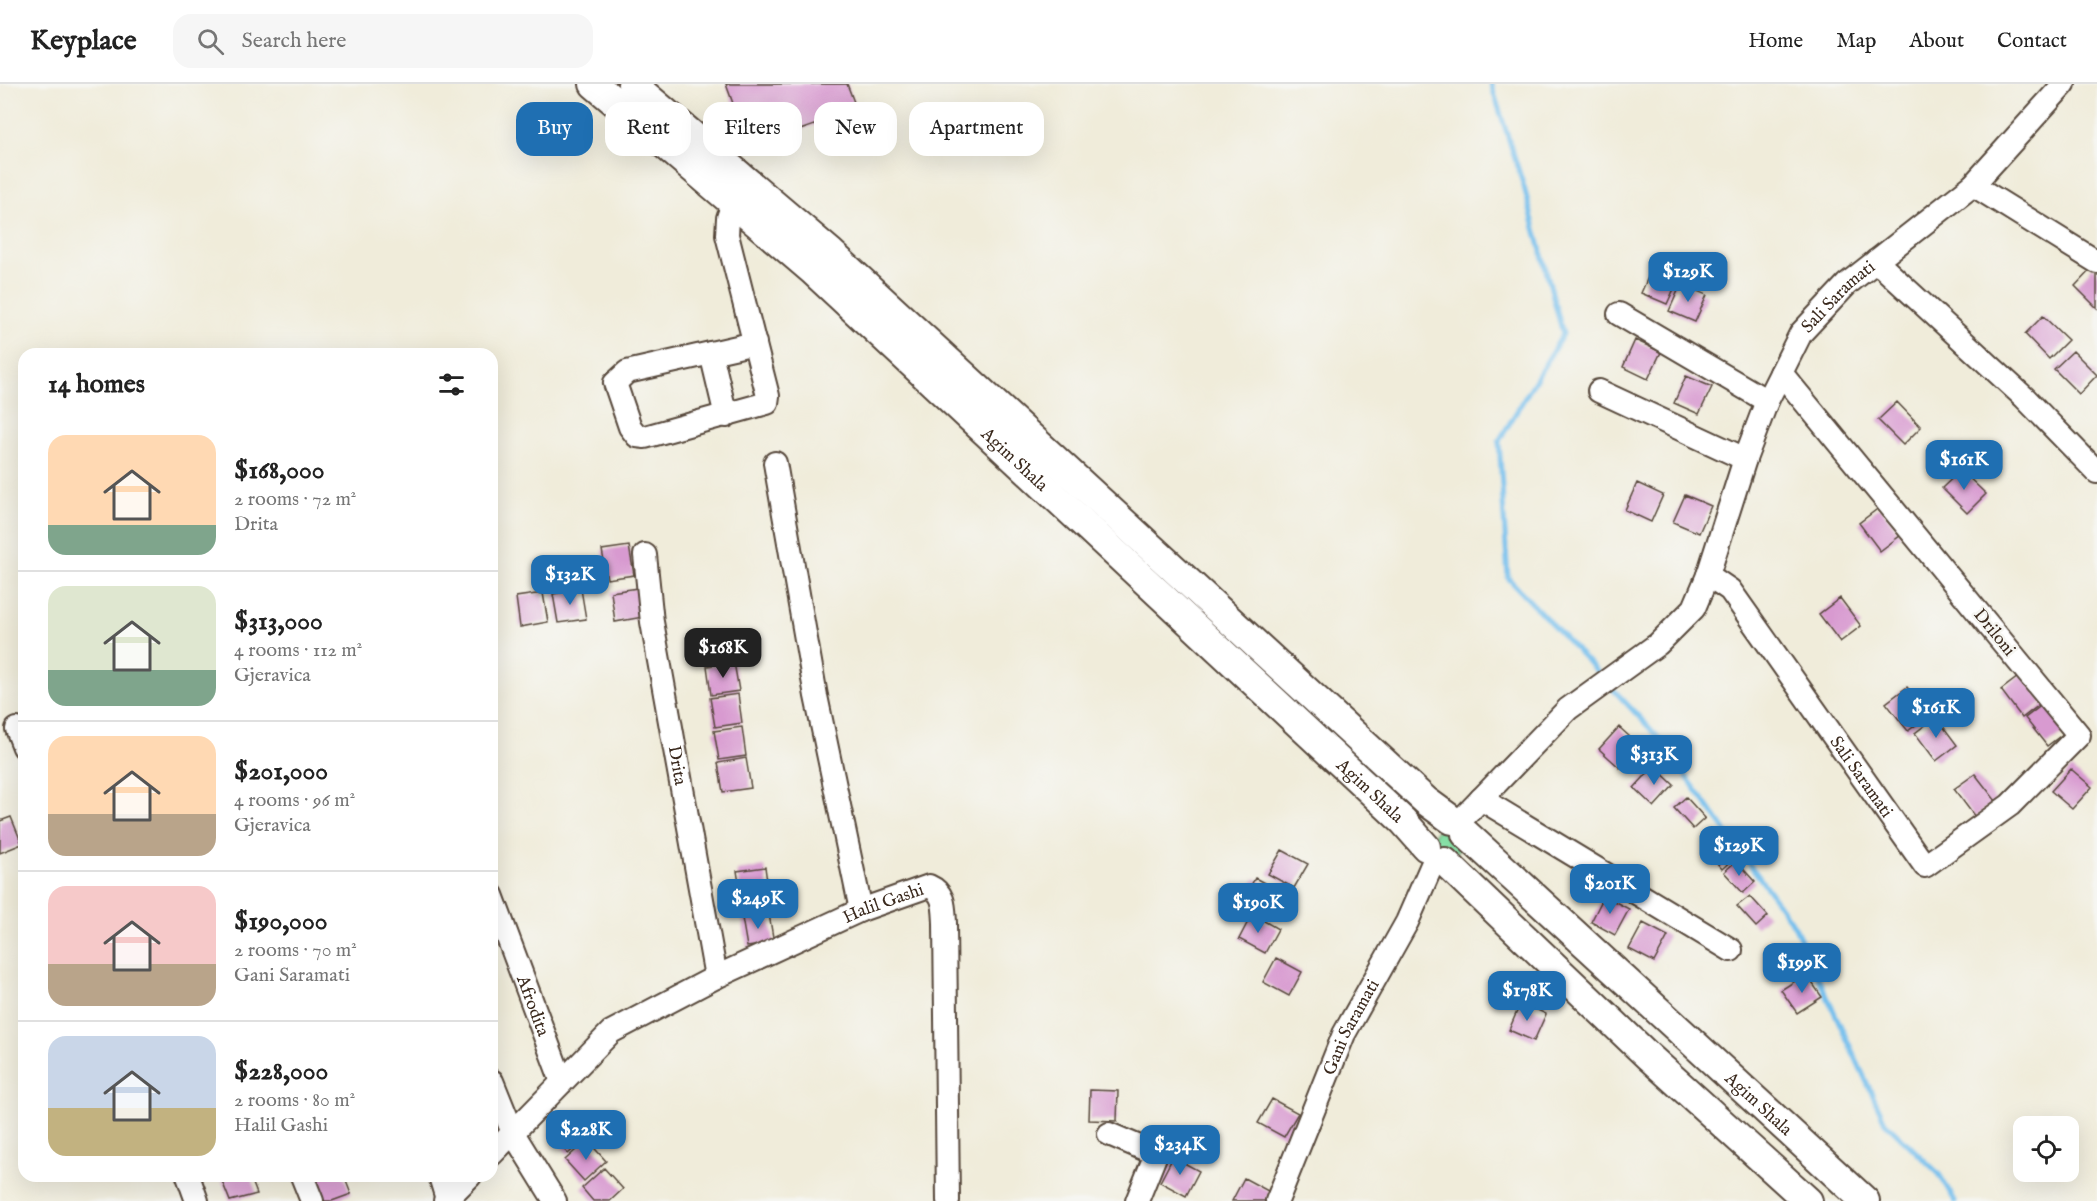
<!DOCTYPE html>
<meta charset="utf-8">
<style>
:root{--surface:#fff;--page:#f6f6f6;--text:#222;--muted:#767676;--line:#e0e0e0;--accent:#1f6fb2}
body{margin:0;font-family:"IM FELL English",serif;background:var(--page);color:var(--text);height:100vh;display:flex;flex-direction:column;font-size:22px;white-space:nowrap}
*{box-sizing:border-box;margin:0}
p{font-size:20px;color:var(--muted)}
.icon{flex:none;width:33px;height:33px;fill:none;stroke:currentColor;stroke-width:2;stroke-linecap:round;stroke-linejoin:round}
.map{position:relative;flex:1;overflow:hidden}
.sheet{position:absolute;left:18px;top:264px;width:480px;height:834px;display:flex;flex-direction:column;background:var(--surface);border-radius:18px;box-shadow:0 6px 24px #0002}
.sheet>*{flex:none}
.top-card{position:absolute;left:516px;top:18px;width:570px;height:54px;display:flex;gap:12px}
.buttons{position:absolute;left:2013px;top:1032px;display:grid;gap:12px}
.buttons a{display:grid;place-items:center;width:66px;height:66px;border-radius:12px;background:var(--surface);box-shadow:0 6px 24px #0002;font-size:30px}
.price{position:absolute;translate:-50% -51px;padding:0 14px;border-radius:12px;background:var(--accent);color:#fff;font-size:20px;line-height:39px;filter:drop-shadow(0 2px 3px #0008)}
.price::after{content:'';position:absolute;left:50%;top:36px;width:18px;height:14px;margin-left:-9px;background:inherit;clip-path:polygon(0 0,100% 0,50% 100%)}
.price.current{background:#222;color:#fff}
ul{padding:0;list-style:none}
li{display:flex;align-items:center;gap:18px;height:150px;padding:0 30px}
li+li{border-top:2px solid var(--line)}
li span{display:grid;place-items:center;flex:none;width:168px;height:120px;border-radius:18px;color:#555}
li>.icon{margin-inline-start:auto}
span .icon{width:72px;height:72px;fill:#fffc;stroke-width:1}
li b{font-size:26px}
h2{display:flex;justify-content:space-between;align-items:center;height:72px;padding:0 30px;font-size:26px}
.tag{padding:0 21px;border-radius:18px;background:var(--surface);box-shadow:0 6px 24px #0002;font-size:21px;line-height:54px}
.tag.current{background:var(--accent);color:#fff}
header{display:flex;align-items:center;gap:36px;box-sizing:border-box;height:84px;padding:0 30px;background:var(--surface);border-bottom:2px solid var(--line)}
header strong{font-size:28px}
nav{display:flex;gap:33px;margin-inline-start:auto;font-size:21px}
.search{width:420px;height:54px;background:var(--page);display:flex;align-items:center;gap:15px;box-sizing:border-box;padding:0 21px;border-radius:18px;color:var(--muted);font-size:22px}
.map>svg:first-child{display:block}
.green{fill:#84dea4;stroke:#608461;stroke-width:1.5}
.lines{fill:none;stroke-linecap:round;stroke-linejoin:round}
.stream{stroke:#74bfed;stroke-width:5}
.building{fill:#d89ad0}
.minor-casing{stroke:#56473a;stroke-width:26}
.major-casing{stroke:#56473a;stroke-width:32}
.minor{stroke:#fff;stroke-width:22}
.major{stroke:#fff;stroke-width:28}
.labels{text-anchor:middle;stroke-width:5;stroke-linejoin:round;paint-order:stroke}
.street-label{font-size:18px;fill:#3b2a1e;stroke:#f6f6f2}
</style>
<header>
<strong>Keyplace</strong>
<div class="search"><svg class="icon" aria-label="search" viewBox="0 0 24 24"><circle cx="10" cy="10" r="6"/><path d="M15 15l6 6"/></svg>Search here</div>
<nav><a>Home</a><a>Map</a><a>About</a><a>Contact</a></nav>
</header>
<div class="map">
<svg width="2097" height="1117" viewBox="0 0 2097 1117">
<rect width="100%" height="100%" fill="#f6f6f2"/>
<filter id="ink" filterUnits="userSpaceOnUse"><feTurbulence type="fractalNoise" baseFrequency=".0167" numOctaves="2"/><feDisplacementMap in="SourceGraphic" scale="12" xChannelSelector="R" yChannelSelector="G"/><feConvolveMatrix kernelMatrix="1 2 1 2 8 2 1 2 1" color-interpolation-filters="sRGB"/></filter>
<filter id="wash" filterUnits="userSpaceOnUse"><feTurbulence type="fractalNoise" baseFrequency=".008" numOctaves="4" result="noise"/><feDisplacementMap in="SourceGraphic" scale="24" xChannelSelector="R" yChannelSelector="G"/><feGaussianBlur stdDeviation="1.35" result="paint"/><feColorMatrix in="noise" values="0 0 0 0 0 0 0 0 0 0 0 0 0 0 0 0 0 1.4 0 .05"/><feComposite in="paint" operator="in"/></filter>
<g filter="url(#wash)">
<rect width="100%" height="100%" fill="#f0ecda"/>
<path class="green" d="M1447 741 1461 763 1455 771 1444 773 1432 753 1437 745Z"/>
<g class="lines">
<path class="stream" d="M1491 0 1524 103 1563 250 1499 357 1508 494 1602 593
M1610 602 1658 653 1795 843 1885 1038 1939 1090 1955 1117"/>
</g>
<g id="blocks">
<path class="building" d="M726 0H847L857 26 749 64Z
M1653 182 1679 194 1667 220 1641 209Z
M2093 183 2097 187V224L2075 202Z
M1681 200 1707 211 1695 238 1669 227Z
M2043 232 2068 256 2049 275 2025 250Z
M1635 256 1661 268 1648 295 1623 283Z
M2073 267 2097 291 2079 310 2054 285Z
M1686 292 1712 303 1699 330 1674 319Z
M1897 318 1921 343 1903 361 1878 336Z
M1961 386 1986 410 1967 429 1942 404Z
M1637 399 1663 411 1651 438 1625 426Z
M1685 411 1711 422 1699 449 1673 438Z
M1880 423 1901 451 1880 467 1859 439Z
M629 462 634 491 607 495 602 466Z
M638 504 643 533 615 538 611 508Z
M581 505 586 535 558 539 553 510Z
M543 509 548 538 520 543 516 513Z
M1840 514 1861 542 1840 558 1819 530Z
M734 578 739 607 711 611 707 582Z
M2022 590 2043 618 2022 634 2001 606Z
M1907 603 1929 631 1908 647 1886 619Z
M738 610 742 639 715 643 710 614Z
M2046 618 2068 646 2047 662 2025 634Z
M1936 633 1957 661 1936 677 1915 649Z
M742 643 746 672 719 676 714 647Z
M1619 643 1640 662 1620 684 1599 665Z
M746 674 751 704 723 708 718 679Z
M1654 682 1674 701 1654 723 1634 704Z
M2071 685 2092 703 2072 725 2051 707Z
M1975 690 1996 717 1975 733 1954 705Z
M1686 713 1705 734 1693 745 1674 724Z
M11 733 22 760 0 769V737Z
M1716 754 1734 774 1722 785 1704 764Z
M1282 766 1308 780 1294 804 1268 790Z
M1736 777 1755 798 1743 809 1724 788Z
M765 783 769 812 742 817 737 787Z
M1255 794 1281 808 1268 832 1242 818Z
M1604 812 1629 825 1615 851 1591 838Z
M1750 812 1768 832 1756 843 1737 822Z
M769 830 774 859 747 863 742 834Z
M1252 830 1278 845 1265 869 1239 855Z
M1643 839 1668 852 1654 878 1629 865Z
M1276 874 1302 888 1289 912 1263 898Z
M1806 890 1822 913 1797 929 1781 906Z
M1521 918 1546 930 1534 957 1509 946Z
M1090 1006 1118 1007 1117 1037 1089 1036Z
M1272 1015 1298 1029 1284 1053 1258 1039Z
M571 1029 590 1050 568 1070 549 1049Z
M587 1056 606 1077 584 1097 565 1076Z
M1173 1073 1199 1087 1186 1112 1160 1098Z
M604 1084 623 1105 610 1117H593L582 1104Z
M220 1092H250L257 1110 230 1117Z
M314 1092H344L351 1110 332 1117H324Z
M1244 1094 1270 1108 1265 1117H1232Z"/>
</g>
</g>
<g filter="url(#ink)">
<use href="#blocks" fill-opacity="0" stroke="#56473a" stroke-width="1.5"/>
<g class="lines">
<g class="minor-casing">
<g id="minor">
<path d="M1973 101 2097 178"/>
<path d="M733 119 728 134 727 151 768 312 767 319 645 353 637 352 630 343 615 299 627 288 755 259"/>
<path d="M1876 177 2025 314 2097 388"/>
<path d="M1619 230 1767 317"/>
<path d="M711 269 726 332"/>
<path d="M1599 307 1745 375"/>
<path d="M775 379 816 612 861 826"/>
<path id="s1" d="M645 471 652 538 716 893"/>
<path id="s2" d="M1708 491 1730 506 1925 782 2010 721 2079 651 1781 289"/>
<path d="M17 645 24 663"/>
<path d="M1481 715 1731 866"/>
<path id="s3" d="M1458 739 1568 625 1658 560 1694 524 1708 491 1745 375 1767 317 1801 249 1847 200 1973 101 2064 0"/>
<path id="s4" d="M492 811 562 998"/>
<path d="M492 997 513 1049 555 1117"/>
<path d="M1109 1050 1156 1070 1137 1117"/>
<path id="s5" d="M492 1070 611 948 716 893 861 826 929 802C945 809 944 823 945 839L948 1117"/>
<path d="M188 1092 197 1117"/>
<path d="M302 1092 312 1117"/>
<path d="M440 1092 447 1115"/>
<path d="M445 1117 470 1092"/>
<path id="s6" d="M1277 1117 1344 950 1407 838 1435 774"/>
</g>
</g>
<g class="major-casing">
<g id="major">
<path id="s7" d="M594 0 812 186 1403 737 1426 763"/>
<path d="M632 0 831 169 1426 717 1452 736"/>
<path id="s8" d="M1466 750 1865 1117"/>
<path d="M1445 778 1648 972 1808 1117"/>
</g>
</g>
<use href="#minor" class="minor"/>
<use href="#major" class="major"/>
</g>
</g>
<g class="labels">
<g class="street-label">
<text dy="6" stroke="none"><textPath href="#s3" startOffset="668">Sali Saramati</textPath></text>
<text dy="6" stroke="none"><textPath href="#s7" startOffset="564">Agim Shala</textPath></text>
<text transform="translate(1995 548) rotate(51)" y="6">Driloni</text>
<text dy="6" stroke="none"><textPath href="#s1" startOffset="213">Drita</textPath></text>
<text dy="6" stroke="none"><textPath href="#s2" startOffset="255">Sali Saramati</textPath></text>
<text dy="6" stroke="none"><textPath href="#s7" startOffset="1050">Agim Shala</textPath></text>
<text dy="6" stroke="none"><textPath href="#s5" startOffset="472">Halil Gashi</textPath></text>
<text dy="6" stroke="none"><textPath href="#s4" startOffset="118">Afrodita</textPath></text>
<text dy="6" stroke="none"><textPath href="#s6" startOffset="189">Gani Saramati</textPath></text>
<text dy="6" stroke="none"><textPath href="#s8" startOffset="398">Agim Shala</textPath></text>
</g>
</g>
</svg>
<div class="buttons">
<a><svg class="icon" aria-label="locate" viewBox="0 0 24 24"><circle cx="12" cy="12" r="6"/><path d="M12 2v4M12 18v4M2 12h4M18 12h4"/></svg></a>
</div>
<b class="price" style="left:1688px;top:219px">$129K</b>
<b class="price" style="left:1964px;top:407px">$161K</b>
<b class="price" style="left:570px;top:522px">$132K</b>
<b class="price current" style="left:723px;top:595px">$168K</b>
<b class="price" style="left:1936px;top:655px">$161K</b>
<b class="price" style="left:1654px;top:702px">$313K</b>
<b class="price" style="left:1739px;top:793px">$129K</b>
<b class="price" style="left:1610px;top:831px">$201K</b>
<b class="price" style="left:758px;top:846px">$249K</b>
<b class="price" style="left:1258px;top:850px">$190K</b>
<b class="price" style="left:1802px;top:910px">$199K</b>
<b class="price" style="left:1527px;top:938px">$178K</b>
<b class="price" style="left:586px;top:1077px">$228K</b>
<b class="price" style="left:1180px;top:1092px">$234K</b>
<div class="top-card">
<a class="tag current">Buy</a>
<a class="tag">Rent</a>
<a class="tag">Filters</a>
<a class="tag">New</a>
<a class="tag">Apartment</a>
</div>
<section class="sheet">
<h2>14 homes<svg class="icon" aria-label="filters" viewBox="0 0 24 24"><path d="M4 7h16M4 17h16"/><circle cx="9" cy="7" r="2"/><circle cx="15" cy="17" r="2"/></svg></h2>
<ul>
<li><span style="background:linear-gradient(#ffd9b3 75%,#7fa58c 0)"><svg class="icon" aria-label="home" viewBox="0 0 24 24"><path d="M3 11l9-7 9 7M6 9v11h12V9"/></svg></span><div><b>$168,000</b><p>2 rooms · 72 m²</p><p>Drita</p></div></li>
<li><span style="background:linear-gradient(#dfe7d0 70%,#7fa58c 0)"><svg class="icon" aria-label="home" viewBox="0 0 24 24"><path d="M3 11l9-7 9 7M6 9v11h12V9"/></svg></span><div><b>$313,000</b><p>4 rooms · 112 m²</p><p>Gjeravica</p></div></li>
<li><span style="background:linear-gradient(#ffd9b3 65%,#b9a48a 0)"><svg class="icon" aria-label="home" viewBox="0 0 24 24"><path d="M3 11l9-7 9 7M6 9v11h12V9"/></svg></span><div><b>$201,000</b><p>4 rooms · 96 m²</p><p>Gjeravica</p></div></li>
<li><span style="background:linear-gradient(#f6c9c9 65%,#b9a48a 0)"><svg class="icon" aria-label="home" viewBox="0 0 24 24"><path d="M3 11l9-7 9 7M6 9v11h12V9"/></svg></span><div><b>$190,000</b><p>2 rooms · 70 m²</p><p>Gani Saramati</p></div></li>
<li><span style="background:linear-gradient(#c9d6e8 60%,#c2b280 0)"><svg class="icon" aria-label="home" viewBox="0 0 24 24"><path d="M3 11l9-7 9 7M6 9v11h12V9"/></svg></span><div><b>$228,000</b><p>2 rooms · 80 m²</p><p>Halil Gashi</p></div></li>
</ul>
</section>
</div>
